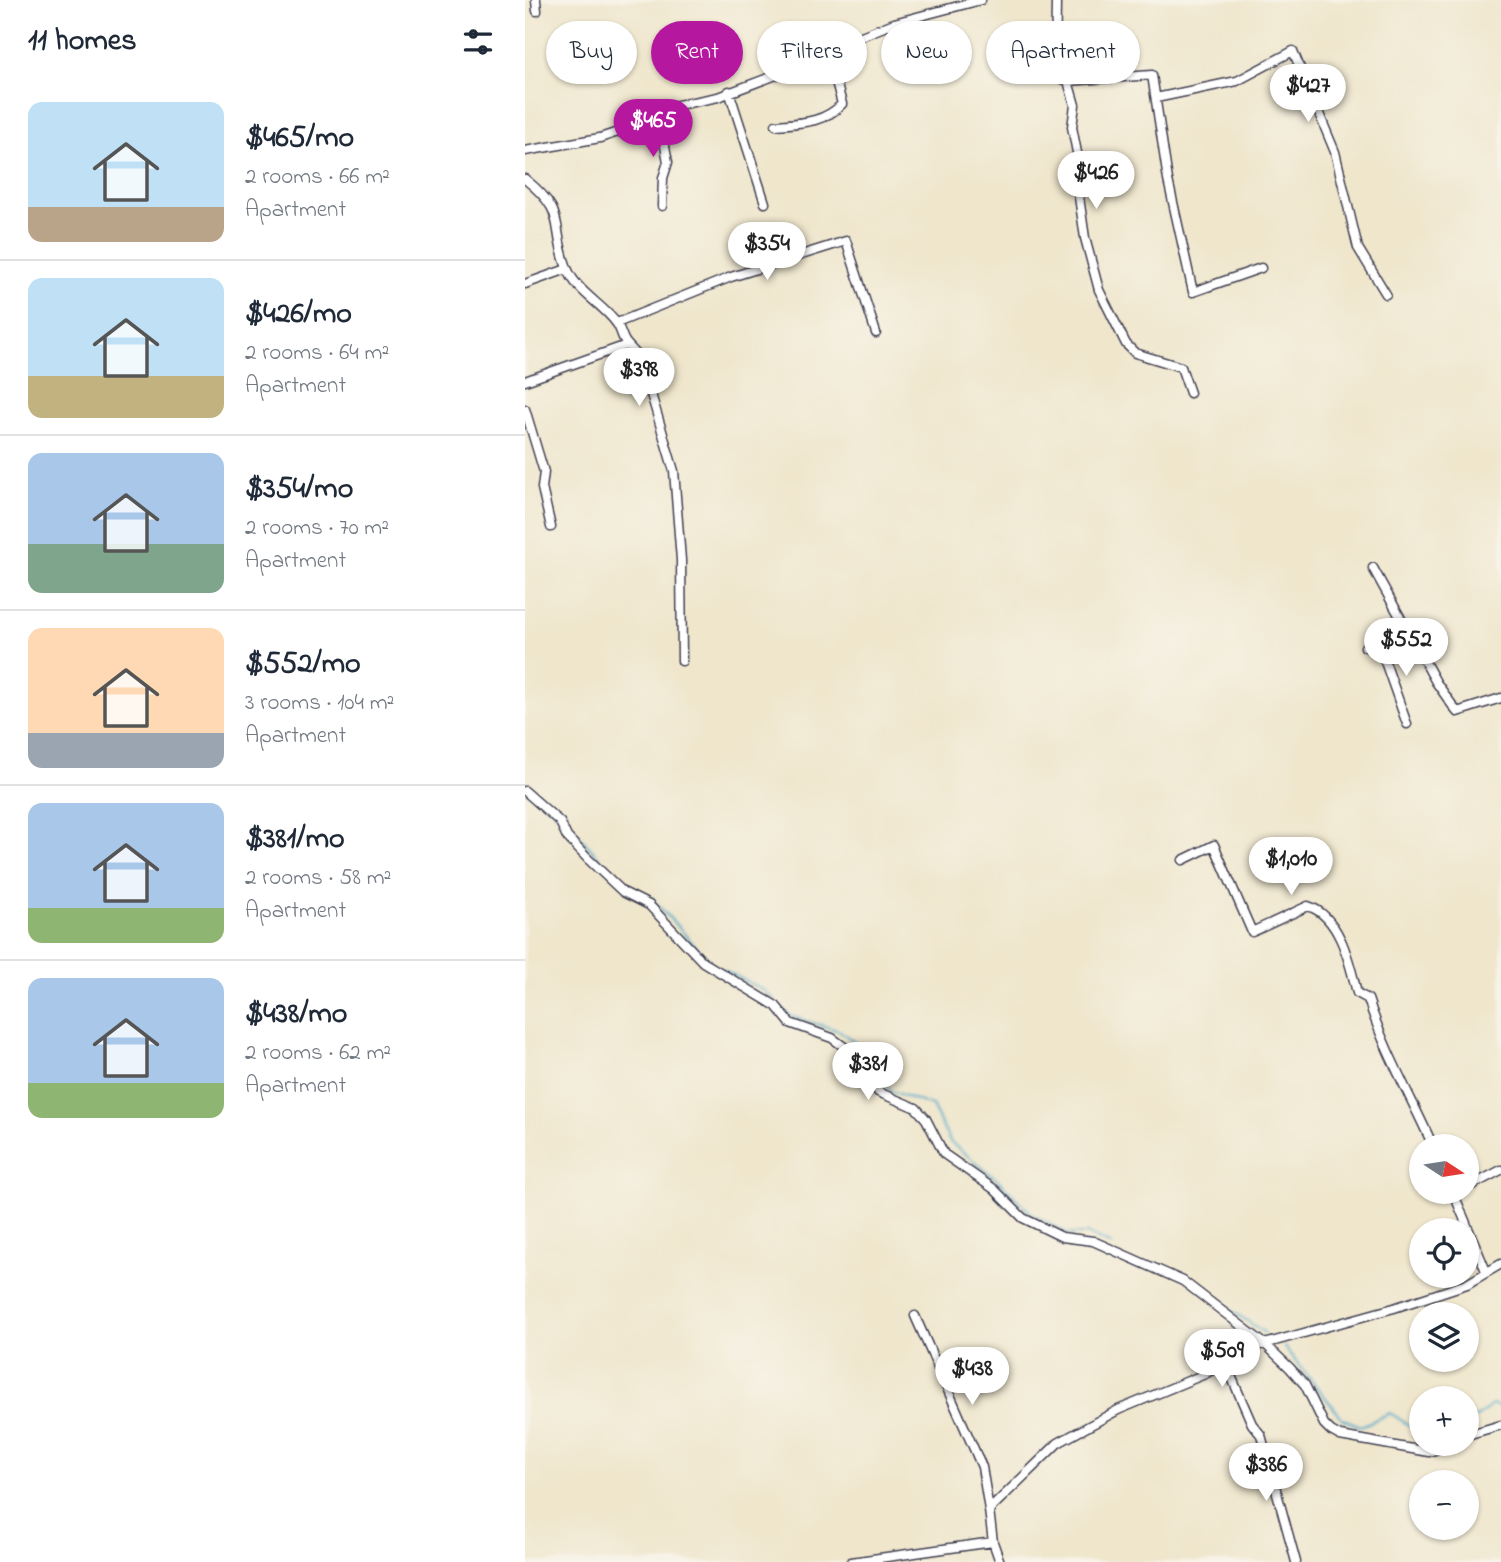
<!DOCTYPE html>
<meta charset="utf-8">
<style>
:root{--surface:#fff;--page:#f2f2f3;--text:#1f2937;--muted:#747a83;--line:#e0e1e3;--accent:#b5179e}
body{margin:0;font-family:"Indie Flower",sans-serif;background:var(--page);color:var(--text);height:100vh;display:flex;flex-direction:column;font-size:26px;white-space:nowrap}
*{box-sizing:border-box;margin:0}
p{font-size:23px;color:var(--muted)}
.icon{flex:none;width:38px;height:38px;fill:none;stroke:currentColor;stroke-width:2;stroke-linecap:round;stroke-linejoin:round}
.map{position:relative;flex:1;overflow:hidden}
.side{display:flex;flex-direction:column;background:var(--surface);width:525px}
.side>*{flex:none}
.hud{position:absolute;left:21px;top:21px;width:665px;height:63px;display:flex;gap:14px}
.needle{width:46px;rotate:102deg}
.controls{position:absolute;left:884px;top:1134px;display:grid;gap:14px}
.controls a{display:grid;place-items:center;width:70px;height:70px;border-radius:50%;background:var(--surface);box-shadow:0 2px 5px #0004;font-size:35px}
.price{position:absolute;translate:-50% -60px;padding:0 16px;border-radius:24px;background:#fff;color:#222;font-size:23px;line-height:46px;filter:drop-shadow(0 2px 4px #0008)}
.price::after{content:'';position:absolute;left:50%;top:42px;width:21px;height:16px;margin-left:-10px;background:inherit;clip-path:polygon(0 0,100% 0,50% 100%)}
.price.selected{background:var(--accent);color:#fff}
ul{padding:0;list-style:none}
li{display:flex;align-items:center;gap:21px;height:175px;padding:0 28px}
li+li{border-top:2px solid var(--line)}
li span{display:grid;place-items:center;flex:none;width:196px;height:140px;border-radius:14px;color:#555}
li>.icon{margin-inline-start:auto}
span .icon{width:84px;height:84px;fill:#fffc;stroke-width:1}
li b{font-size:30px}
h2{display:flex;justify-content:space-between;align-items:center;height:84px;padding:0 28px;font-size:30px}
.pill{padding:0 24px;border-radius:32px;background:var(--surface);box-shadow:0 2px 5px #0004;font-size:24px;line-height:63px}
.pill.selected{background:var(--accent);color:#fff}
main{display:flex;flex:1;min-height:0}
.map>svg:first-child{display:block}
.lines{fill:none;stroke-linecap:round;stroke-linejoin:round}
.stream{stroke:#4da9cb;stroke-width:2}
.minor-casing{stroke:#413f51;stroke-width:11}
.minor{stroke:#fff;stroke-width:8}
</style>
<main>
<section class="side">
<h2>11 homes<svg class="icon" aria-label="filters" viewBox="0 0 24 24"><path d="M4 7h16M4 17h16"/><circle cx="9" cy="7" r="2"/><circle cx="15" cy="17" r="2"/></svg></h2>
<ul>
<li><span style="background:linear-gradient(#bfe0f5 75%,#b9a48a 0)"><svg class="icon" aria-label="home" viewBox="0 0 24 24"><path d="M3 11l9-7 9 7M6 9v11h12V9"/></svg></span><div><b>$465/mo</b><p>2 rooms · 66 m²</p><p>Apartment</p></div></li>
<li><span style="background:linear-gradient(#bfe0f5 70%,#c2b280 0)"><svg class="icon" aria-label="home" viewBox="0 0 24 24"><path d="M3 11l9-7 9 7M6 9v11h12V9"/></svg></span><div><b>$426/mo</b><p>2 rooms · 64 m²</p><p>Apartment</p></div></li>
<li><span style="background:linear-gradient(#a9c7e8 65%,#7fa58c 0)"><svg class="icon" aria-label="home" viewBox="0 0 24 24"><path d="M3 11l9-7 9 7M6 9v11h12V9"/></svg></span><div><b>$354/mo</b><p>2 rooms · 70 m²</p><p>Apartment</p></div></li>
<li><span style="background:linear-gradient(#ffd9b3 75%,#9aa5b1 0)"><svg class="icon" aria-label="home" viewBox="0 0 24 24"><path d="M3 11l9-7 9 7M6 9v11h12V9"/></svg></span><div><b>$552/mo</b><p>3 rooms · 104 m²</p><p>Apartment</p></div></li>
<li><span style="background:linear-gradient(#a9c7e8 75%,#8fb573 0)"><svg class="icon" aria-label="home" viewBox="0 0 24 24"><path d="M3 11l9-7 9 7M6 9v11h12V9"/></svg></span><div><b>$381/mo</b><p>2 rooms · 58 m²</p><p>Apartment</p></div></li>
<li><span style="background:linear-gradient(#a9c7e8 75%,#8fb573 0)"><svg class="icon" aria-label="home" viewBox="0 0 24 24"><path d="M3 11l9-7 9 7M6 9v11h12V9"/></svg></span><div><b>$438/mo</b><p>2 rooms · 62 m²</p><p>Apartment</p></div></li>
</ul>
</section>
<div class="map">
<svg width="976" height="1562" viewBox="0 0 976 1562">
<rect width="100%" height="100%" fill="#f7f3e8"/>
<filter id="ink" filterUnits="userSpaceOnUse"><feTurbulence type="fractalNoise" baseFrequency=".0143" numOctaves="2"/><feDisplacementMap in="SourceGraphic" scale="14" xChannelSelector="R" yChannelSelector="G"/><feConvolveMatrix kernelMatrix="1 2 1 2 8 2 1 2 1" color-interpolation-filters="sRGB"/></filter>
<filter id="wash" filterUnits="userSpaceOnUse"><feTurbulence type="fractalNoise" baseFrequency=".00686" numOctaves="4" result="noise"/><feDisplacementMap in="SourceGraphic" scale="28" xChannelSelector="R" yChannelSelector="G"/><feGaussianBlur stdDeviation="1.57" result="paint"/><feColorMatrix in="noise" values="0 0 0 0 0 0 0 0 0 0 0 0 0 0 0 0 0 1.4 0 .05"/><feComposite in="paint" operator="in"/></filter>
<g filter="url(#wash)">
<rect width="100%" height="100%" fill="#efe6cc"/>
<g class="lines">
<path class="stream" d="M0 782 13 797
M17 801 43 823 95 882 127 899 186 963
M197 969 238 990 249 1000
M261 1011 265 1016 315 1031 351 1058 358 1081 366 1091 407 1106 425 1142 474 1181 506 1213 543 1234H562L587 1245
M673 1288 740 1333
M759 1347 818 1419 836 1426 865 1413 896 1433
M942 1425 967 1405 976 1408"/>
</g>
</g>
<g filter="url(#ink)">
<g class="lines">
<g class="minor-casing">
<path id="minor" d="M11 0 12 11
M531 0 530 76 543 81 550 105 547 127 554 163 553 190 560 238 574 290 601 344 610 353 656 367 665 393
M543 81 627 75 643 180 668 292 736 268
M204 91 240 203
M631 98 712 81 768 51 810 152 833 248 861 294
M133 109 143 162 138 178 137 206
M251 125C276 123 299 123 317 104L304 55
M0 151 75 138 114 125 133 109 193 97 304 55 306 48 369 23 456 0
M0 179C44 214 25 224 42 268 52 293 78 304 92 324 96 330 97 338 101 343 109 353 111 351 117 364L149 471 156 560 157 661
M0 284 42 269
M92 323 206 277 321 241 351 333
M0 381 102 345
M0 409 19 472 17 488 26 527
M848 568 911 682 932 712 976 698
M853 642 882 724
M840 647 882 629
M0 791 35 822 42 837 62 858 98 892 124 905 178 962 251 1006 265 1023 307 1038 340 1062 353 1092 391 1108 401 1119 419 1154 469 1189 498 1218 537 1237 568 1241 658 1281 740 1344 765 1368 780 1385 799 1424 806 1431 815 1436 904 1452 927 1444
M658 860 689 845 727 932 783 906C815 916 825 964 832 993L843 999C859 1050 886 1097 908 1146
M942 1188 976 1170
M928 1192 961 1271
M390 1316 457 1467 464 1510
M700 1362 727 1424 736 1435 771 1562
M942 1435 976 1425
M468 1542 475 1562
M326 1562 468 1542 464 1510 533 1443 593 1410 680 1374 725 1348 869 1308 942 1284 976 1264"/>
</g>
<use href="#minor" class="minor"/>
</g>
</g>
</svg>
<div class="controls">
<a><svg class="needle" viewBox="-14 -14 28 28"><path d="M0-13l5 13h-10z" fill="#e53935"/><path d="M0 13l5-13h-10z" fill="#747a83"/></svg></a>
<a><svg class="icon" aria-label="locate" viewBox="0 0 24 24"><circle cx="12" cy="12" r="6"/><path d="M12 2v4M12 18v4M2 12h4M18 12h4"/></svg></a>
<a><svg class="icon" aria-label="layers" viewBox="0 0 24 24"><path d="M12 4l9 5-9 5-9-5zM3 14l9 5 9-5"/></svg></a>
<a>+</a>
<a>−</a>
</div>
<b class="price" style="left:783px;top:124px">$427</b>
<b class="price selected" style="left:128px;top:159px">$465</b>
<b class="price" style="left:571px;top:211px">$426</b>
<b class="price" style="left:242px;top:282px">$354</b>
<b class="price" style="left:114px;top:408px">$398</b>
<b class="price" style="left:881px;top:678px">$552</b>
<b class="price" style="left:766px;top:897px">$1,010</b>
<b class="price" style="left:343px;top:1102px">$381</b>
<b class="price" style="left:697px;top:1389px">$509</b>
<b class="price" style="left:447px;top:1407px">$438</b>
<b class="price" style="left:741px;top:1503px">$386</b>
<div class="hud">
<a class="pill">Buy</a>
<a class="pill selected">Rent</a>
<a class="pill">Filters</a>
<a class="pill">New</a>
<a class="pill">Apartment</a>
</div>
</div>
</main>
